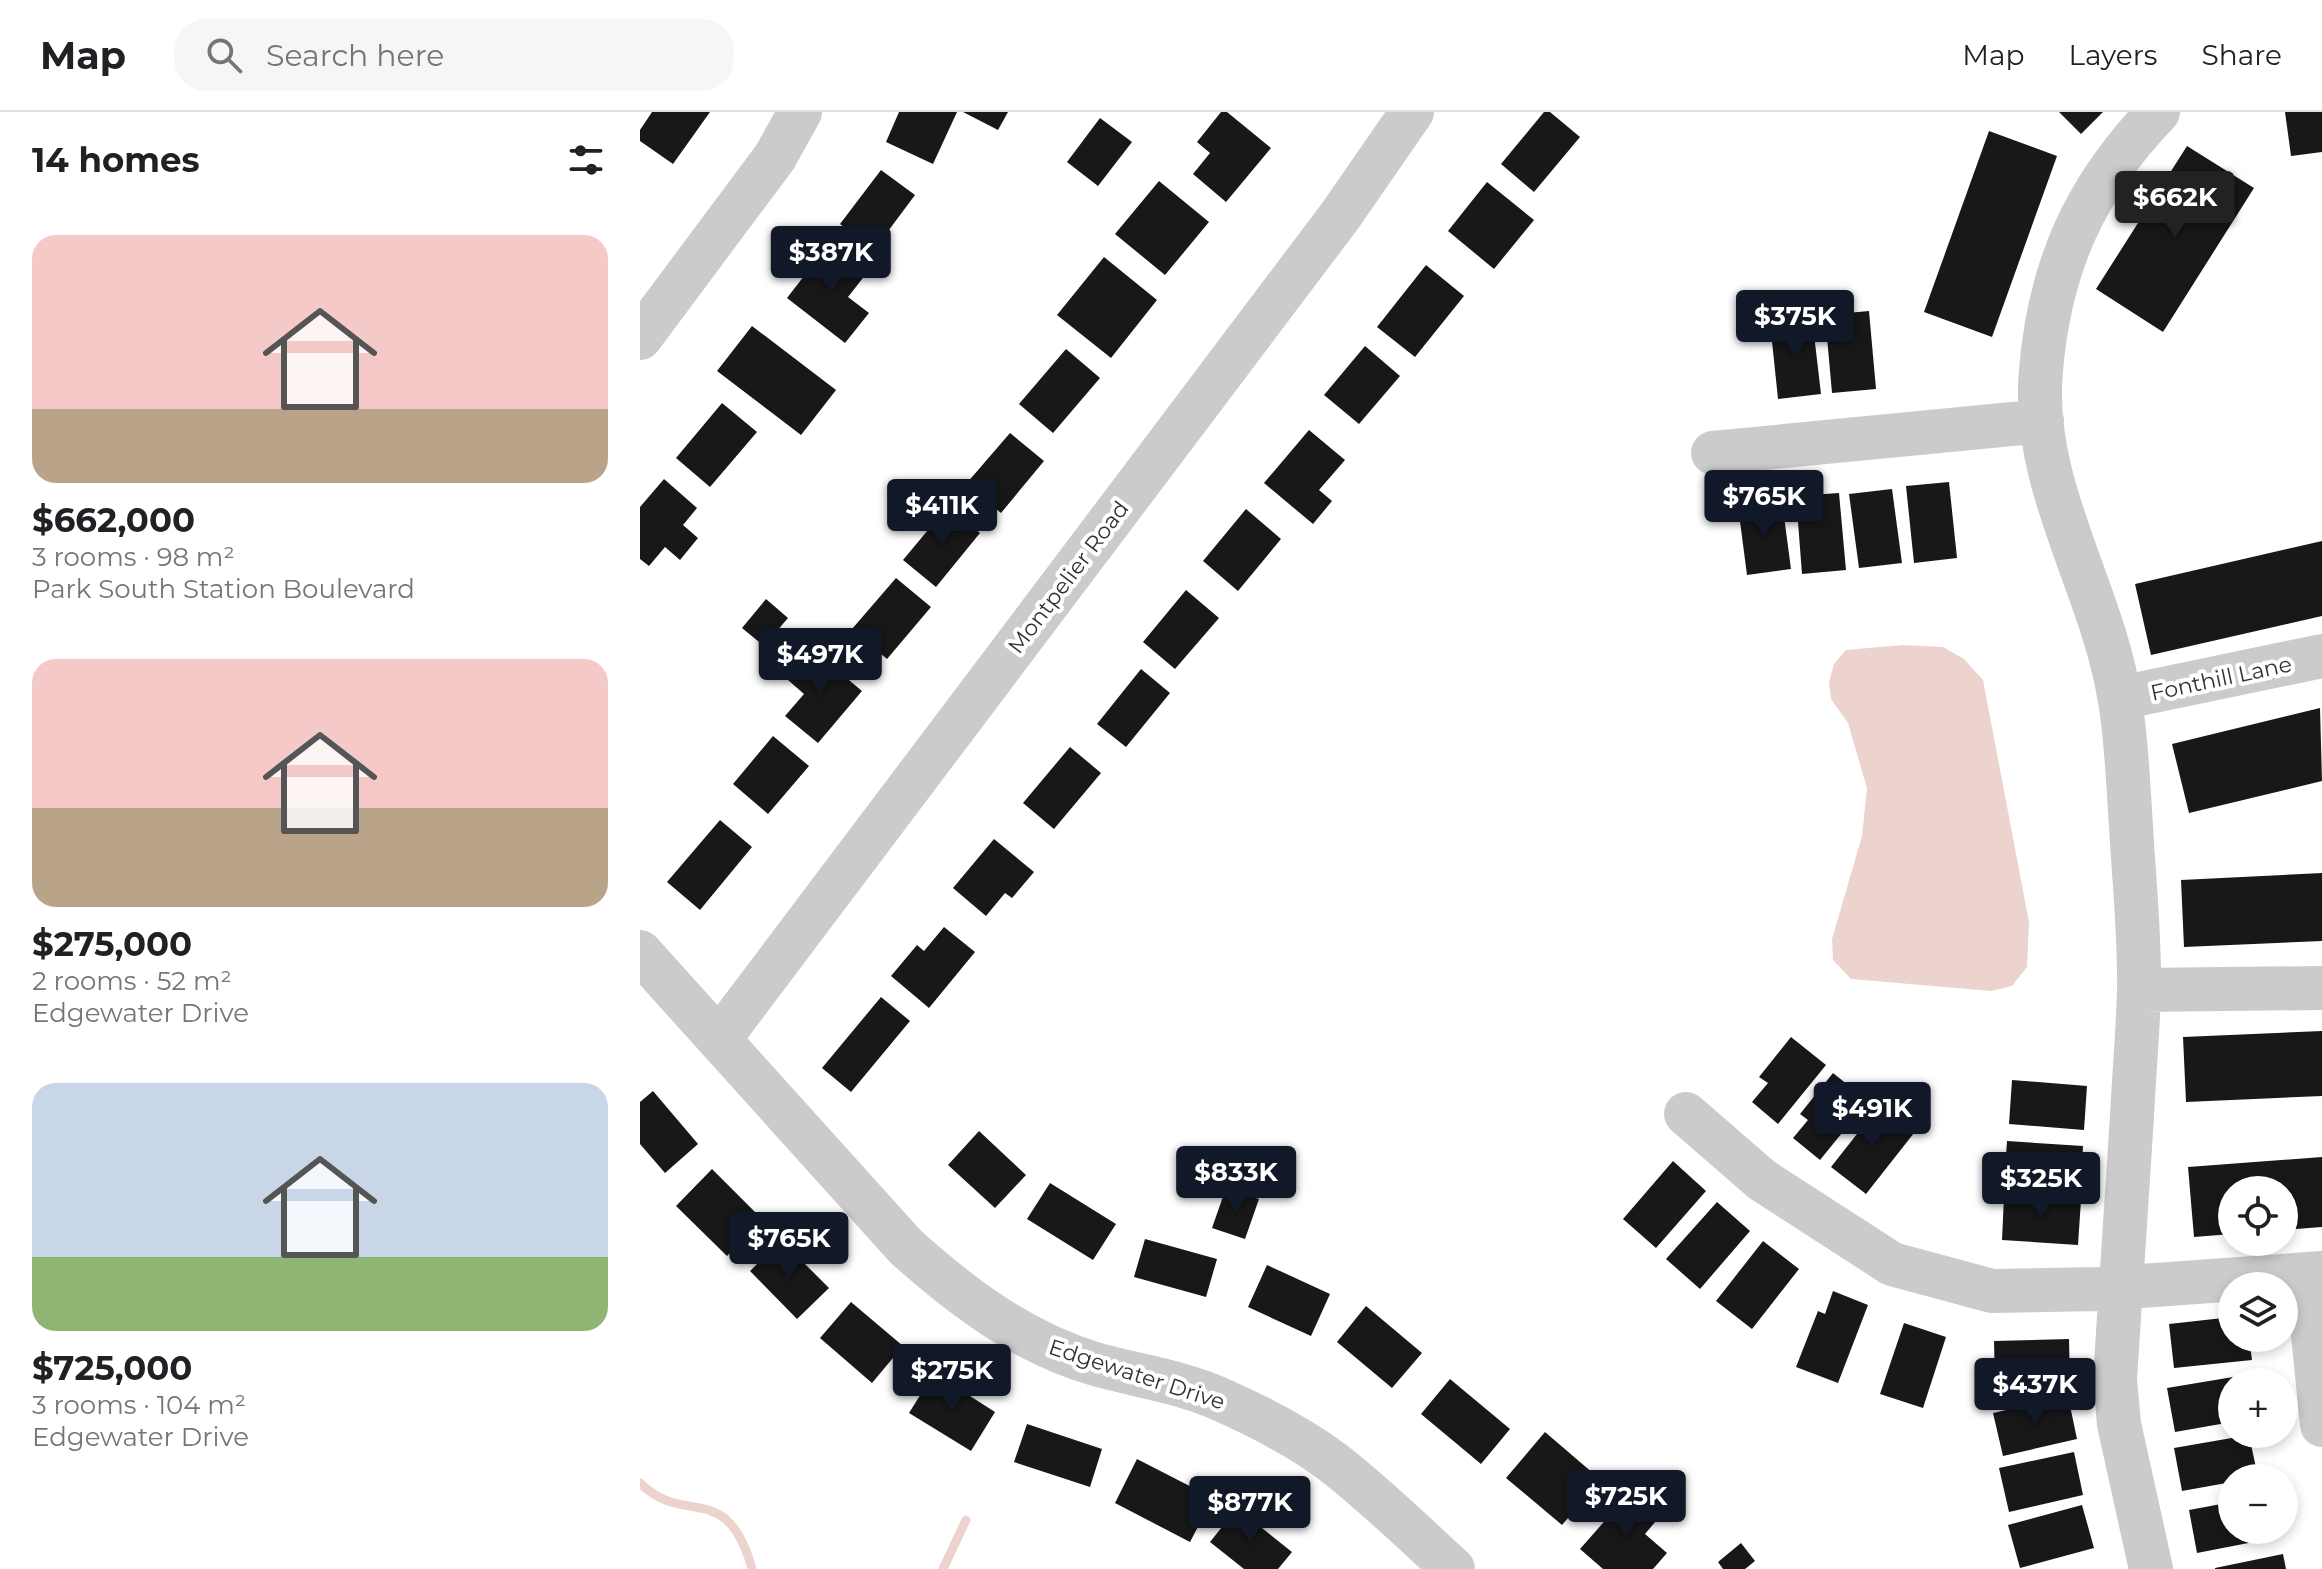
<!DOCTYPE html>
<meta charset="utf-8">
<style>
:root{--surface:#fff;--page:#f6f6f6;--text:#202124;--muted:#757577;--line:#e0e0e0;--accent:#111827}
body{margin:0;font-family:Montserrat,sans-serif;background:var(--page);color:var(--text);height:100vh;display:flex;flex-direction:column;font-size:30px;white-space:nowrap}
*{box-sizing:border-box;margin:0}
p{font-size:26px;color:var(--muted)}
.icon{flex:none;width:44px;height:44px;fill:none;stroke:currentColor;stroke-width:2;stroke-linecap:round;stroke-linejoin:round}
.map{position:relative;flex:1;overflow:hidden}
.details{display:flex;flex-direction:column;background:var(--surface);width:640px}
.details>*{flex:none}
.controls{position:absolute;left:1578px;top:1064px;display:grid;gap:16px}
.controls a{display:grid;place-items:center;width:80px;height:80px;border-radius:50%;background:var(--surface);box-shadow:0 4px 12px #0003;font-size:40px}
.price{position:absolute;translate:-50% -68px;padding:0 18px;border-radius:8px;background:var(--accent);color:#fff;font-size:26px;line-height:52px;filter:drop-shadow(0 2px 4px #0008)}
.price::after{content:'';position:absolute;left:50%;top:48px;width:24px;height:18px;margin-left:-12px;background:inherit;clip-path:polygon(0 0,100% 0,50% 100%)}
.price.on{background:#222;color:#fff}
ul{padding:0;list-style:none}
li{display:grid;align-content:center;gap:16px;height:424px;padding:0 32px}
li span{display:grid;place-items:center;height:248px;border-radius:24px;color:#555}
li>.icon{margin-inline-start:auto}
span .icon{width:144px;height:144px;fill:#fffc;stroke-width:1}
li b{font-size:34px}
h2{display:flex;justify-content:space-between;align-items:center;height:96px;padding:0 32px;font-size:34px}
header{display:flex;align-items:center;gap:48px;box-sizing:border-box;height:112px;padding:0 40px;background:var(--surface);border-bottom:2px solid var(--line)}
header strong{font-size:38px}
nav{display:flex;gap:44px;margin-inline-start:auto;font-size:28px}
.search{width:560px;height:72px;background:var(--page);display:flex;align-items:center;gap:20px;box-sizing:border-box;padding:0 28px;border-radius:32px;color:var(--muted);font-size:30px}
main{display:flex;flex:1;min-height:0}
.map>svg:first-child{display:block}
.water{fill:#ecd3ce}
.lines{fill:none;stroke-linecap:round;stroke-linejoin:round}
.stream{stroke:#ecd3ce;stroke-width:9}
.building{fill:#181818}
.minor{stroke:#cbcbcb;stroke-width:44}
.labels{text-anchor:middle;stroke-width:8;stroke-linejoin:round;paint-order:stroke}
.street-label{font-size:22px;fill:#313131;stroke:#fff}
</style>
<header>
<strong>Map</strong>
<div class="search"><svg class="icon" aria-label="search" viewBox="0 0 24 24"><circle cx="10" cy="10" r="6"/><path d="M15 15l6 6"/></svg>Search here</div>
<nav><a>Map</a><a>Layers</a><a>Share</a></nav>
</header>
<main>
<section class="details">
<h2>14 homes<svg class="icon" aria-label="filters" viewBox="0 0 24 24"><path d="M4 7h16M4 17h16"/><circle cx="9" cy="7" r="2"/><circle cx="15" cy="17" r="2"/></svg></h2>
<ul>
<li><span style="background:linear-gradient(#f6c9c9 70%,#b9a48a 0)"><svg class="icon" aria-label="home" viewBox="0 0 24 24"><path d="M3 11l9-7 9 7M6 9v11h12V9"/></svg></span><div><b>$662,000</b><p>3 rooms · 98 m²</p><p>Park South Station Boulevard</p></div></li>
<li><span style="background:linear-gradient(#f6c9c9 60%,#b9a48a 0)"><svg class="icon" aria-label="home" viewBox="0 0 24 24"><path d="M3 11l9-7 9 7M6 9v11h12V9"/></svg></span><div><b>$275,000</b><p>2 rooms · 52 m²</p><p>Edgewater Drive</p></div></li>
<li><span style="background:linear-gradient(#c9d6e8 70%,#8fb573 0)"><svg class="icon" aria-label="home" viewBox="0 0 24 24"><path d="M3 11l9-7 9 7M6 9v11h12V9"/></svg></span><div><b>$725,000</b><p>3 rooms · 104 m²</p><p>Edgewater Drive</p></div></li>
</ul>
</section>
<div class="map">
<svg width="1682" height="1457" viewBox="0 0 1682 1457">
<rect width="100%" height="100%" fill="#fff"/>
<path class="water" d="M1263 533 1303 535 1324 547 1343 568 1389 810 1387 855 1372 874 1351 879 1211 867 1193 848 1192 827 1222 724 1227 676 1208 611 1191 587 1189 570 1194 552 1206 538Z"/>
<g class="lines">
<path class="stream" d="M0 1371C45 1416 87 1366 112 1457
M303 1457 326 1408"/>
</g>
<path class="building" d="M12 0H70L33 52 0 29V18Z
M259 0H317L293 52 246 30Z
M323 0H368L358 18Z
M581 0H587L631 36 586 90 553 62 570 41 557 30Z
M904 0H910L940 25 894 80 861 52Z
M1419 0H1463L1441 22Z
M1645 0H1682V40L1651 44Z
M460 6 492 30 458 74 427 50Z
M1349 19 1417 44 1352 225 1284 200Z
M1547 34 1614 76 1523 220 1456 177Z
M241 58 275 83 234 138 200 112Z
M519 69 569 110 525 163 475 122Z
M847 70 894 108 854 157 808 119Z
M188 133 226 162 208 185 229 201 205 231 147 186Z
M464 145 517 188 471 246 417 203Z
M786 153 824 184 775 245 737 215Z
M1229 199 1236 277 1192 281 1185 203Z
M1172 205 1181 282 1138 287 1130 210Z
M112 214 196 278 161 323 77 259Z
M725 234 760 264 719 312 684 283Z
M426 237 460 266 413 321 379 292Z
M82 291 117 320 70 375 36 346Z
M669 318 705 348 679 378 692 389 673 412 624 371Z
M370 321 404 349 361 401 326 372Z
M24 367 57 396 43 413 58 426 40 448 25 435 9 454 0 447V395Z
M1309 370 1317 446 1274 451 1266 374Z
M1252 377 1262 451 1219 456 1209 382Z
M1199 381 1206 458 1162 462 1156 384Z
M1142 389 1151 457 1107 463 1098 394Z
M308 394 340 421 296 475 263 448Z
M606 397 641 427 598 479 563 449Z
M1682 429V504L1511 543 1495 472Z
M256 466 291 495 247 547 212 517Z
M546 478 579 506 535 557 503 530Z
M126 487 148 506 124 534 102 516Z
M173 538 222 579 178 631 145 604 164 582 148 568Z
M501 557 530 581 486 635 457 612Z
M1680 596 1682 669 1549 701 1532 632Z
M133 624 169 654 128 702 93 672Z
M430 635 461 661 414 717 383 691Z
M80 708 112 735 60 798 27 770Z
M354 727 394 760 372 786 365 781 346 804 313 776Z
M1682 761V829L1544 835 1541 768Z
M304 815 335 840 289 896 251 864 277 833 284 839Z
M241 885 270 909 211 980 182 956Z
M1682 919V984L1546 990 1543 925Z
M1151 925 1186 953 1138 1012 1112 990 1128 971 1119 965Z
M1193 961 1228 989 1180 1048 1153 1026 1168 1008 1160 1002Z
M1372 968 1447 974 1444 1018 1369 1012Z
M13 979 58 1032 25 1061 0 1032V990Z
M1239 994 1274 1021 1226 1082 1191 1055Z
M339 1019 386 1063 355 1096 308 1053Z
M1367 1029 1443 1034 1441 1076 1364 1072Z
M1682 1045V1115L1644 1118V1078H1592V1122L1554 1125 1548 1055Z
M1033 1049 1066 1079 1016 1136 983 1107Z
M72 1057 123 1108 87 1144 36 1094Z
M410 1071 476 1112 453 1148 387 1107Z
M586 1076 619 1087 605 1127 572 1116Z
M1364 1084 1441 1088 1438 1133 1362 1128Z
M1077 1090 1110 1119 1060 1177 1026 1147Z
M505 1127 577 1147 566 1185 494 1165Z
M141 1128 189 1176 157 1207 110 1159Z
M1123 1129 1159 1157 1112 1217 1076 1189Z
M627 1153 690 1182 671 1224 608 1195Z
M1193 1179 1228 1193 1198 1271 1156 1255 1178 1199 1185 1202Z
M211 1190 263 1234 232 1271 180 1226Z
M726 1194 782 1241 752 1276 697 1230Z
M1592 1205V1226H1609L1612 1248 1534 1256 1529 1212Z
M1264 1211 1306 1225 1283 1296 1240 1282Z
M1429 1227 1430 1271 1355 1273 1354 1229Z
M294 1261 355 1300 331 1339 269 1301Z
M1605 1263 1606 1270H1592V1310L1535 1320 1527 1276Z
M810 1267 870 1317 841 1352 781 1302Z
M1428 1284 1437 1327 1363 1344 1353 1301Z
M387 1312 462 1337 450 1375 374 1350Z
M905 1320 961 1368 922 1413 866 1366Z
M1609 1323 1618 1365 1592 1366V1370L1542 1379 1534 1336Z
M1434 1340 1443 1383 1369 1400 1359 1356Z
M497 1347 573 1386 550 1430 475 1391Z
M992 1378 1021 1403 1005 1422 1027 1441 1013 1457H963L940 1437Z
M1592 1390V1418H1633L1634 1426 1557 1441 1549 1398Z
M1442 1393 1454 1436 1380 1456 1368 1413Z
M597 1396 652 1440 638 1457H604L570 1430Z
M1101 1431 1115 1449 1105 1457H1083L1078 1450Z
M1643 1442 1646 1457H1575V1456Z"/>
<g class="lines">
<path class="minor" d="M0 226 135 45 160 0
M1073 341 1402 309
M1480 586 1682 544
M0 840 266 1135C322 1185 381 1230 455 1252 498 1264 544 1270 584 1289 622 1306 661 1326 695 1352 736 1384 774 1421 813 1457
M1499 878 1682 876
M80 926 700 104 772 0
M1046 1002 1122 1068 1252 1152 1352 1179 1459 1177 1682 1161
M1667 1162 1682 1313
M1511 1457 1479 1312 1475 1267C1481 1179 1486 1091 1492 1004 1494 962 1498 920 1499 878 1500 824 1494 768 1491 714 1488 672 1487 630 1480 589 1463 477 1390 374 1401 258 1410 153 1445 76 1518 0"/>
</g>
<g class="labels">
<g class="street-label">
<text transform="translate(428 465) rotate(-53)" y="8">Montpelier Road</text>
<text transform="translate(1581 566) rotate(-12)" y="8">Fonthill Lane</text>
<text transform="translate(497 1262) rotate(18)" y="8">Edgewater Drive</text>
</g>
</g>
</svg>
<div class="controls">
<a><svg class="icon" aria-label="locate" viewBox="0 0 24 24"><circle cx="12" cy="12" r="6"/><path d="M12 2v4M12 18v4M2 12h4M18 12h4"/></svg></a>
<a><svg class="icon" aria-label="layers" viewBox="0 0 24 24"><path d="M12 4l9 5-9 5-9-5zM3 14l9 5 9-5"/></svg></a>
<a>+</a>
<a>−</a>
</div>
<b class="price on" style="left:1535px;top:127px">$662K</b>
<b class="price" style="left:191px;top:182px">$387K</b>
<b class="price" style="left:1155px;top:246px">$375K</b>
<b class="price" style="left:1124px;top:426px">$765K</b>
<b class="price" style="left:302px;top:435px">$411K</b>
<b class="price" style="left:180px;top:584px">$497K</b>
<b class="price" style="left:1232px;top:1038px">$491K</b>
<b class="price" style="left:596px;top:1102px">$833K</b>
<b class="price" style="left:1401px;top:1108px">$325K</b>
<b class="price" style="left:149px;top:1168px">$765K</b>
<b class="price" style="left:312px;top:1300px">$275K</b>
<b class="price" style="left:1395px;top:1314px">$437K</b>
<b class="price" style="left:986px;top:1426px">$725K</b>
<b class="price" style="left:610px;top:1432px">$877K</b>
</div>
</main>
